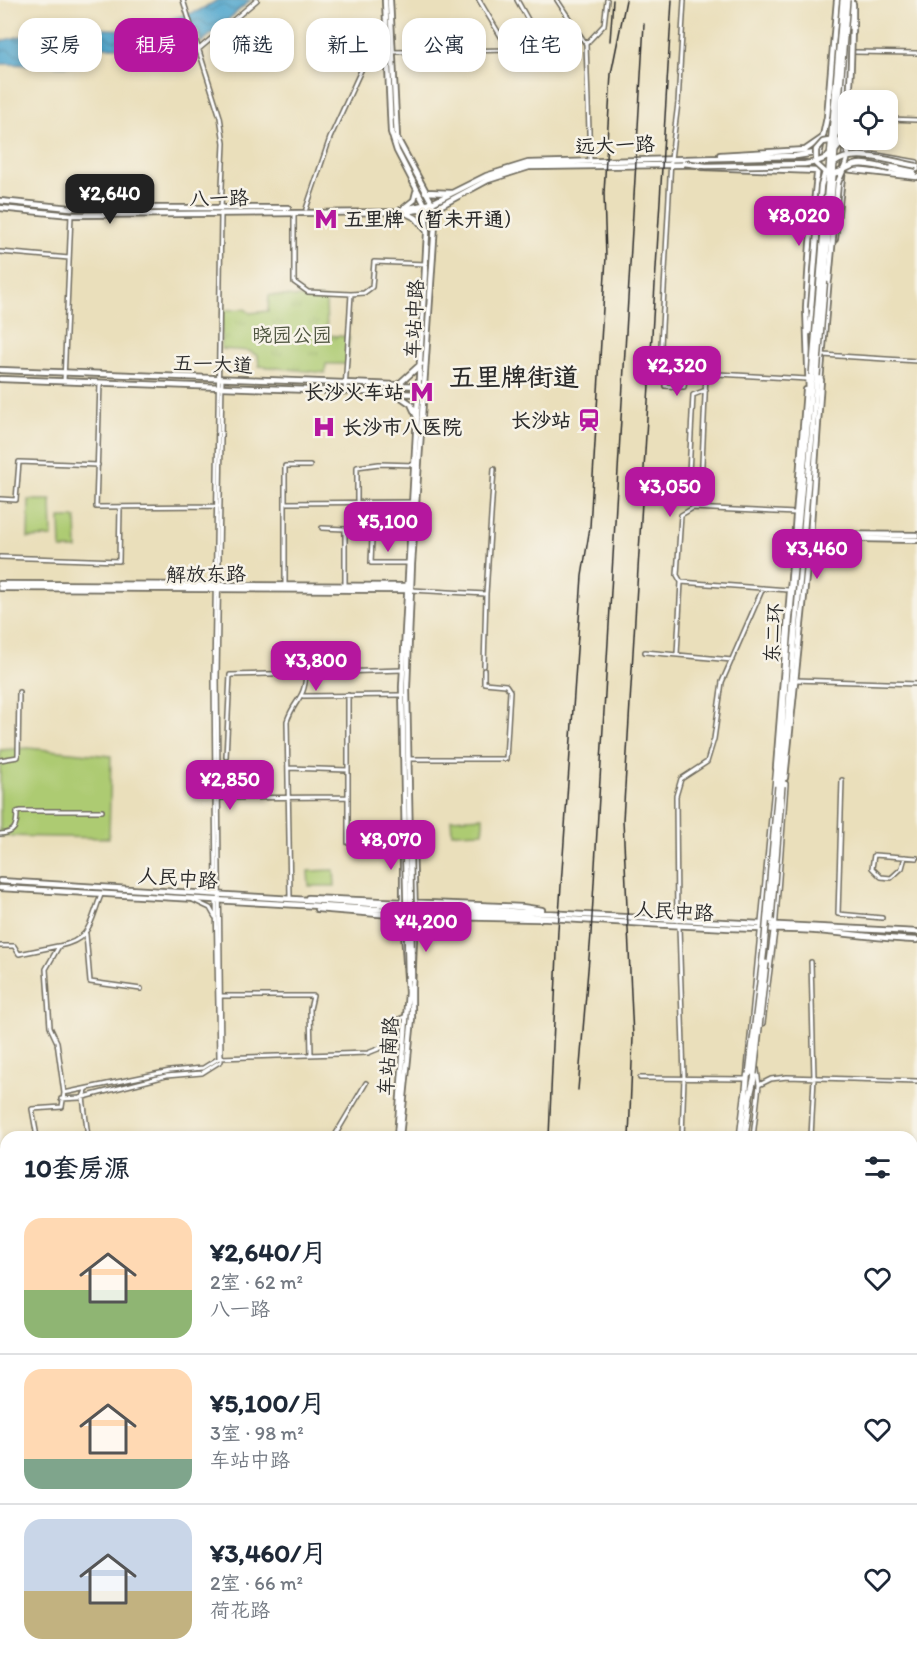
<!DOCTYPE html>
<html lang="zh">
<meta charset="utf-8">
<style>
:root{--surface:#fff;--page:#f6f6f7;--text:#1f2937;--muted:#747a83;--line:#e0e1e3;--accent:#b5179e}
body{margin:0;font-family:Itim,"LXGW WenKai TC",sans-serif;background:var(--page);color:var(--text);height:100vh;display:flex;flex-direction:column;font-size:22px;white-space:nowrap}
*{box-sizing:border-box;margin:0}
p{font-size:20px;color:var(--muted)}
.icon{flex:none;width:33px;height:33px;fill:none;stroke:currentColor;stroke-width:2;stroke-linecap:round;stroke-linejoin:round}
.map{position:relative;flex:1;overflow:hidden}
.panel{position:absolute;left:0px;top:1131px;width:918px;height:534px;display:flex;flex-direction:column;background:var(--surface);border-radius:18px 18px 0 0;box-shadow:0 3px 9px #0003}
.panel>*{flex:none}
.guide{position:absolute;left:18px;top:18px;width:600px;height:54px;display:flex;gap:12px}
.controls{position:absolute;left:838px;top:90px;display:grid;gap:12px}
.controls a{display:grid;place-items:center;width:60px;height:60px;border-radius:12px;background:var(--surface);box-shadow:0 3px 9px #0003;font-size:30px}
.price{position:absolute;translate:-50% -51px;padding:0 14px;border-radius:12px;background:var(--accent);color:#fff;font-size:20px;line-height:39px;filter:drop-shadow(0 2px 3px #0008)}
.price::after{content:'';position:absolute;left:50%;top:36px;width:18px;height:14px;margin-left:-9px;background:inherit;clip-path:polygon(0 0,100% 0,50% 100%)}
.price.selected{background:#222;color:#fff}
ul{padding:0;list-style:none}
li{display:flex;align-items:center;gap:18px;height:150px;padding:0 24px}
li+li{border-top:2px solid var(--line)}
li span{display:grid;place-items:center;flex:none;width:168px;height:120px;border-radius:18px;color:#555}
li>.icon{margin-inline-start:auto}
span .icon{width:72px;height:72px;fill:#fffc;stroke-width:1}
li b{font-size:26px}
h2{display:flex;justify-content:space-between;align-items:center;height:72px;padding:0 24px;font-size:26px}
.pill{padding:0 21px;border-radius:18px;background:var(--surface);box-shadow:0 3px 9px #0003;font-size:21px;line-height:54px}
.pill.selected{background:var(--accent);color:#fff}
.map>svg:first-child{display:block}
.park{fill:url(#park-tufts);stroke:#6c7b4e;stroke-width:1.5}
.garden{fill:#adcb72;stroke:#6c7b4e;stroke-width:1.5}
.water{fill:url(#water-waves);stroke:#3e687c;stroke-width:1.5}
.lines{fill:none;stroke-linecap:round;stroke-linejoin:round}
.major-tunnel{stroke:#c4bb9e;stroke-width:4.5;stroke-dasharray:4.5 2;stroke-linecap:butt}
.minor-casing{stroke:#6e6a5d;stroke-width:6}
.major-casing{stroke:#6e6a5d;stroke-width:8}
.highway-casing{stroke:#6e6a5d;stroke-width:8}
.minor{stroke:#fff;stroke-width:3}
.major{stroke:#fff;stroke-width:4.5}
.highway{stroke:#fff;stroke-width:5}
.rail{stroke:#2b2b2b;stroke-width:1.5}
.major-bridge-casing{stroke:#6e6a5d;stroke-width:8;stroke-linecap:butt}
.highway-bridge-casing{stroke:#6e6a5d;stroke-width:8;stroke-linecap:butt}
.major-bridge{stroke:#fff;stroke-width:4.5}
.highway-bridge{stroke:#fff;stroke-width:5}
.labels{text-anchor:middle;stroke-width:5;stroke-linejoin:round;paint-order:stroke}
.street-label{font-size:20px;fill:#2b2b2b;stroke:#f7f3e8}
.poi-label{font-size:20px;font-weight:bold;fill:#2b2b2b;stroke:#f7f3e8;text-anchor:start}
.park-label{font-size:20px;fill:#4c533d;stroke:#f7f3e8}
.district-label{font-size:26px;font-weight:bold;fill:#2b2b2b;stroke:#f7f3e8}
</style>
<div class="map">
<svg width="917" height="1665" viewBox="0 0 917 1665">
<defs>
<pattern id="park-tufts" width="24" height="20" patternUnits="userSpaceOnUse" patternTransform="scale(1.5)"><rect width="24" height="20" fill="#adcb72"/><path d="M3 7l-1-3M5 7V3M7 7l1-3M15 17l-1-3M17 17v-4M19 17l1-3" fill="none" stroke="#95ae63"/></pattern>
<pattern id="water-waves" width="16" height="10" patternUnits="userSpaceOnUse" patternTransform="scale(1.5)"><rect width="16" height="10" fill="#50a6cd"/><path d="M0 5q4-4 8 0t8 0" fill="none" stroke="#4387a7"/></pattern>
</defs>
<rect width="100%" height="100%" fill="#f7f3e8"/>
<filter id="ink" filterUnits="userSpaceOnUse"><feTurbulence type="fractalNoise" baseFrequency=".0167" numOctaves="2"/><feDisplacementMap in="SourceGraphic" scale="12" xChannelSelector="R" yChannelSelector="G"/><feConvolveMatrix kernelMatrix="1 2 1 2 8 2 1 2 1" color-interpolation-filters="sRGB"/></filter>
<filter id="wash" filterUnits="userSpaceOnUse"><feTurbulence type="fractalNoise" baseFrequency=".008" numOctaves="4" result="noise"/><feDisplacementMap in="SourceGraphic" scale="24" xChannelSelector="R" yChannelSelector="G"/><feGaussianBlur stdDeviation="1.35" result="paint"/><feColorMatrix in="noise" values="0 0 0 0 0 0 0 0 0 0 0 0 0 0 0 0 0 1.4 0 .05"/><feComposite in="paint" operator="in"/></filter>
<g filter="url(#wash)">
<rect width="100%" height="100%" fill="#eadfbb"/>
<path class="park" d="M269 295 326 299 327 335 349 337 347 364H326L325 373 259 366 258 356 249 351 221 349 222 310 245 309 250 313 268 311Z"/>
<path class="garden" d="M29 500H51L52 537 28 538Z
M60 518H76L77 549H61Z
M28 748 111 756 109 838 0 836V750Z
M483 817V832L452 833 451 819Z
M334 870 335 886H309L308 871Z"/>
<path class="water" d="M218 0H251L201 43 197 29 139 47H88L85 61 80 66 0 64V41L60 27 131 30 198 11Z"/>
</g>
<g filter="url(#ink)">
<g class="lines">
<path class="major-tunnel" d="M391 905 430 907
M391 910 430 911"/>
<g class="minor-casing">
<path id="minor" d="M183 0 220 117 224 143 221 208
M479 0 509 50
M517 0 537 36
M557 0 586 44 590 160
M684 0 678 103 671 159 660 364 664 371 807 379
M586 44 604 25 607 0
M199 49 257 0
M392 52 511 50 568 19
M854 52 917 53
M888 119 917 120
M850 140 860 152 917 162
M306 209 330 138 363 66
M294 213V282L308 292 351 294 364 293 372 287 374 262 426 264
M0 252 69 258
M823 355 917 361
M672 378 685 379 684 387 665 386 666 378H672L673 372
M64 381 71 215
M100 383 96 507 218 506
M345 390 351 294
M701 479 689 473 693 395 706 390
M0 499 16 500 19 462 98 465
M357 500V467L379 464 415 465
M285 503 412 502
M700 508 706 374
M322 528 345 529V587
M372 538 371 563H407
M0 557 119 561 120 507
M681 582 788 590
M285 586V466H310
M411 590 486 594 484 666
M486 594 494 469
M645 652 732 660
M677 654 681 582 677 575 681 515 693 508 795 513
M306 673 403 670
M795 680 917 684
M348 695V843
M303 696 402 695
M226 757 230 675 306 673C305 700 295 698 287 721L290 897
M410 759H506L510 691 506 685 484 683V670
M0 760 18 757 19 692
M288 768 348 770
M842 780 838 914 882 918
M218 798 348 797
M0 834C15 833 17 827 17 812L21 811H102
M905 857 902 868 891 878 881 877 872 868 874 855 917 858
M202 892 211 888 215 882
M216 894 214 677 221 215
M193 900 210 908 215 917
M677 921 676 796 681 779 707 762 714 739 722 682 763 588
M679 927 684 1077 682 1137
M86 934 90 982 141 989
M0 946H14L19 954 58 946
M220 996H313L310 1009 311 1055
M220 1058 368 1053 383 1047 395 1021 406 1016
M640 1078 745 1079
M759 1085 771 1079 787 1077 917 1081
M86 1090 83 1097 88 1137
M64 1093 170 1071 203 1068 219 1058 216 901
M61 1099 80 1098 166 1076 202 1073 221 1061 217 677 222 379
M37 1137 32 1109 62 1107 64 1093 57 1042 50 1027 46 969 59 946C91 940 90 923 101 895
M334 1137 366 1083
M753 1137 759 1085 757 1070
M811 1137 814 1078 811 962
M912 1188H917
M912 1314H917
M912 1384H917
M912 1390H917
M0 1521H6
M912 1535H917
M912 1538H917
M0 1586H6
M912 1586H917
M19 1659V1665
M258 1659V1665
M724 1659 726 1665
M735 1659 737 1665
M138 1660V1659
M144 1660H168
M172 1660 195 1659"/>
</g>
<g class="major-casing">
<path id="major" d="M385 0 391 132 397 151 425 205 427 233 402 687 405 845
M390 0 397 138 432 203 434 219
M853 4V32
M831 114 835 54
M840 142 851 0
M848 152 865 160 917 169
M720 155 805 150 821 139
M701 167 818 171
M845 169 917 177
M890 169 914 173
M425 192 452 193
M0 201 71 208H288
M0 208 71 215 403 212 438 207 488 180 529 167 806 163
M404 208 414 200 416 192
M401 210 432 203 486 176 528 163 796 156 815 153
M406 213 416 218 426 230
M835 239 848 125
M810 332 823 210
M0 370 423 386
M0 379 420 394
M820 382 829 277
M399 384 421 364
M395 393 411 404 417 417
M809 394 806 308 810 244 819 155 827 117 837 0
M811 534 917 535
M810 538 917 540
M0 584 406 586
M0 588 408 590
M776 768 806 390
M785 778 810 538 821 380
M403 840V916L408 993
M410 847 407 687 412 564 435 224 438 207
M0 881 391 905
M0 888 391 910
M308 898 522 907 542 910
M430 907 917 932
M317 909 403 916 539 919
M430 911C553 917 676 928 799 930 838 931 878 939 917 940
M412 989 415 916 413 843
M397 1137 408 992
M400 1137 412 1018V987
M0 1353 6 1357
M0 1358 6 1361
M355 1665 356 1659
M359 1665V1659"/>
</g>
<g class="highway-casing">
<path id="highway" d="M778 786 789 624 812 375
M782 786 817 376
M762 1023 774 931 785 784
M745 1100 777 766
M749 1101 756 1070
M740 1137 745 1097
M745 1137 750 1100
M694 1659 695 1665
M717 1659 719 1665
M701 1665 702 1659"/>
</g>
<use href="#minor" class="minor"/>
<use href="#major" class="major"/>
<use href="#highway" class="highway"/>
<path class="rail" d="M610 41 613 0
M578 1090 591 934 644 24
M549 1137 558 930 582 576 590 527 606 257 604 193 611 74 626 0
M629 1137 633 1037 623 820 672 0
M550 1659V1665
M515 1665V1659
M583 1665 584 1659"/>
<g class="major-bridge-casing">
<path id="major-bridge" d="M684 163 706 166 805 164C821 162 836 155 842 140 851 121 851 53 852 29
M833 164C853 147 893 162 917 166
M829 280 838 183C843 167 859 149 835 140L823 142 816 150V164L827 174C839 175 844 168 855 165 865 162 879 167 890 169
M811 308 821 186 825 172
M405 845 408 978
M410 847 412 979"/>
</g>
<g class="highway-bridge-casing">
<path id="highway-bridge" d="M812 375 843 0
M817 376 847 0
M771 920 782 786
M749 1074 764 949 778 786
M754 1074 766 963"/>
</g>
<use href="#major-bridge" class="major-bridge"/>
<use href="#highway-bridge" class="highway-bridge"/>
</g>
</g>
<defs>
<g id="metro-bare" transform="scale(1.8)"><path d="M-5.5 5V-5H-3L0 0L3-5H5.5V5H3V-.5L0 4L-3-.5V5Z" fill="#b5179e" stroke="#f7f3e8" stroke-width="2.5" paint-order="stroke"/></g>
<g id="station-bare" transform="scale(1.8)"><path d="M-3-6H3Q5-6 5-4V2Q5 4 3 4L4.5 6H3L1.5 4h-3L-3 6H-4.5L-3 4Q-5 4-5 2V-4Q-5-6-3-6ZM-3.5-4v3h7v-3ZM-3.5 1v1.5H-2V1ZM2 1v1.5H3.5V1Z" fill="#b5179e" stroke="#f7f3e8" stroke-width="2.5" paint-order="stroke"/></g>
<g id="hospital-bare" transform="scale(1.8)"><path d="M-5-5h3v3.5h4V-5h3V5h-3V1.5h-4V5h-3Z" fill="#b5179e" stroke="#f7f3e8" stroke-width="2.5" paint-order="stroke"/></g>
</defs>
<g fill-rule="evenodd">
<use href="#metro-bare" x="326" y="219"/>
<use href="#metro-bare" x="422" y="392"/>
<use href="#station-bare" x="589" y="420"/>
<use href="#hospital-bare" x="324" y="427"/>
</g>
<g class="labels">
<g class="street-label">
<text transform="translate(615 145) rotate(-2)" y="7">远大一路</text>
<text transform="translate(219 198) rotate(-1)" y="7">八一路</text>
<text transform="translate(414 319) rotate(-87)" y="7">车站中路</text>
<text transform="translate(213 364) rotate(2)" y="7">五一大道</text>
<text transform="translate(206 574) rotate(-1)" y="7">解放东路</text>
<text transform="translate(773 633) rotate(-86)" y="7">东二环</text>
<text transform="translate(178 878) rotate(4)" y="7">人民中路</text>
<text transform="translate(674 911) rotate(3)" y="7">人民中路</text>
<text transform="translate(388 1056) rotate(-86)" y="7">车站南路</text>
</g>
<g class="poi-label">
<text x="344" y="226">五里牌（暂未开通）</text>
<text x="404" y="399" text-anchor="end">长沙火车站</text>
<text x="571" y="427" text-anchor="end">长沙站</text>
<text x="342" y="434">长沙市八医院</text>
</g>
<g class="park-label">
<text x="292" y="342">晓园公园</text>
</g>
<g class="district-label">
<text x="514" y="386">五里牌街道</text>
</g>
</g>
</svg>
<div class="controls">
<a><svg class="icon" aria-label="locate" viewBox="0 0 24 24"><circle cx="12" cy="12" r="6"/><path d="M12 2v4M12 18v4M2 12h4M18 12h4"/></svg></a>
</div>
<b class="price selected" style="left:110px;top:225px">¥2,640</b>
<b class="price" style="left:799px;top:247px">¥8,020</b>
<b class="price" style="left:677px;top:397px">¥2,320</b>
<b class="price" style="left:670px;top:518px">¥3,050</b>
<b class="price" style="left:388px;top:553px">¥5,100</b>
<b class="price" style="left:817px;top:580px">¥3,460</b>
<b class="price" style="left:316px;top:692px">¥3,800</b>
<b class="price" style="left:230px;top:811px">¥2,850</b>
<b class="price" style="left:391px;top:871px">¥8,070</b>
<b class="price" style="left:426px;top:953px">¥4,200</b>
<div class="guide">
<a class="pill">买房</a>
<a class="pill selected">租房</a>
<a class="pill">筛选</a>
<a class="pill">新上</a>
<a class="pill">公寓</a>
<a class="pill">住宅</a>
</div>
<section class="panel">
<h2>10套房源<svg class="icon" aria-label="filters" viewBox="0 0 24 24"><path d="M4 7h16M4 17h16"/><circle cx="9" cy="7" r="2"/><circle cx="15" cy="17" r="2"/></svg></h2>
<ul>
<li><span style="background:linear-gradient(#ffd9b3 60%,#8fb573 0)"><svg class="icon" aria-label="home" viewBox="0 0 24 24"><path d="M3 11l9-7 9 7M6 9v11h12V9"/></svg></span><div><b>¥2,640/月</b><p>2室 · 62 m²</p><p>八一路</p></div><svg class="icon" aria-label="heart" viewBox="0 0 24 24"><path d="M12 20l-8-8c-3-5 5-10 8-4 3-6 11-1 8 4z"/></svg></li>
<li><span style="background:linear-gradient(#ffd9b3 75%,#7fa58c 0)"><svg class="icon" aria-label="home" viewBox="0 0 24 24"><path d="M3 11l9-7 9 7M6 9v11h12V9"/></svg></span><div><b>¥5,100/月</b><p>3室 · 98 m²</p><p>车站中路</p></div><svg class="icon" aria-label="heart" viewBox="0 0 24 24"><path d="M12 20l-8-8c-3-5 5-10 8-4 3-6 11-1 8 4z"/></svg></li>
<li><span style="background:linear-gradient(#c9d6e8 60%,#c2b280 0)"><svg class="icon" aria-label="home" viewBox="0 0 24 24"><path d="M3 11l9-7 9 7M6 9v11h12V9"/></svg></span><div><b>¥3,460/月</b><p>2室 · 66 m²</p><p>荷花路</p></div><svg class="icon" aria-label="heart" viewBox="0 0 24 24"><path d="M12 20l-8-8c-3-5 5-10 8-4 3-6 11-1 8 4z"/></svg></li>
</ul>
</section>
</div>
